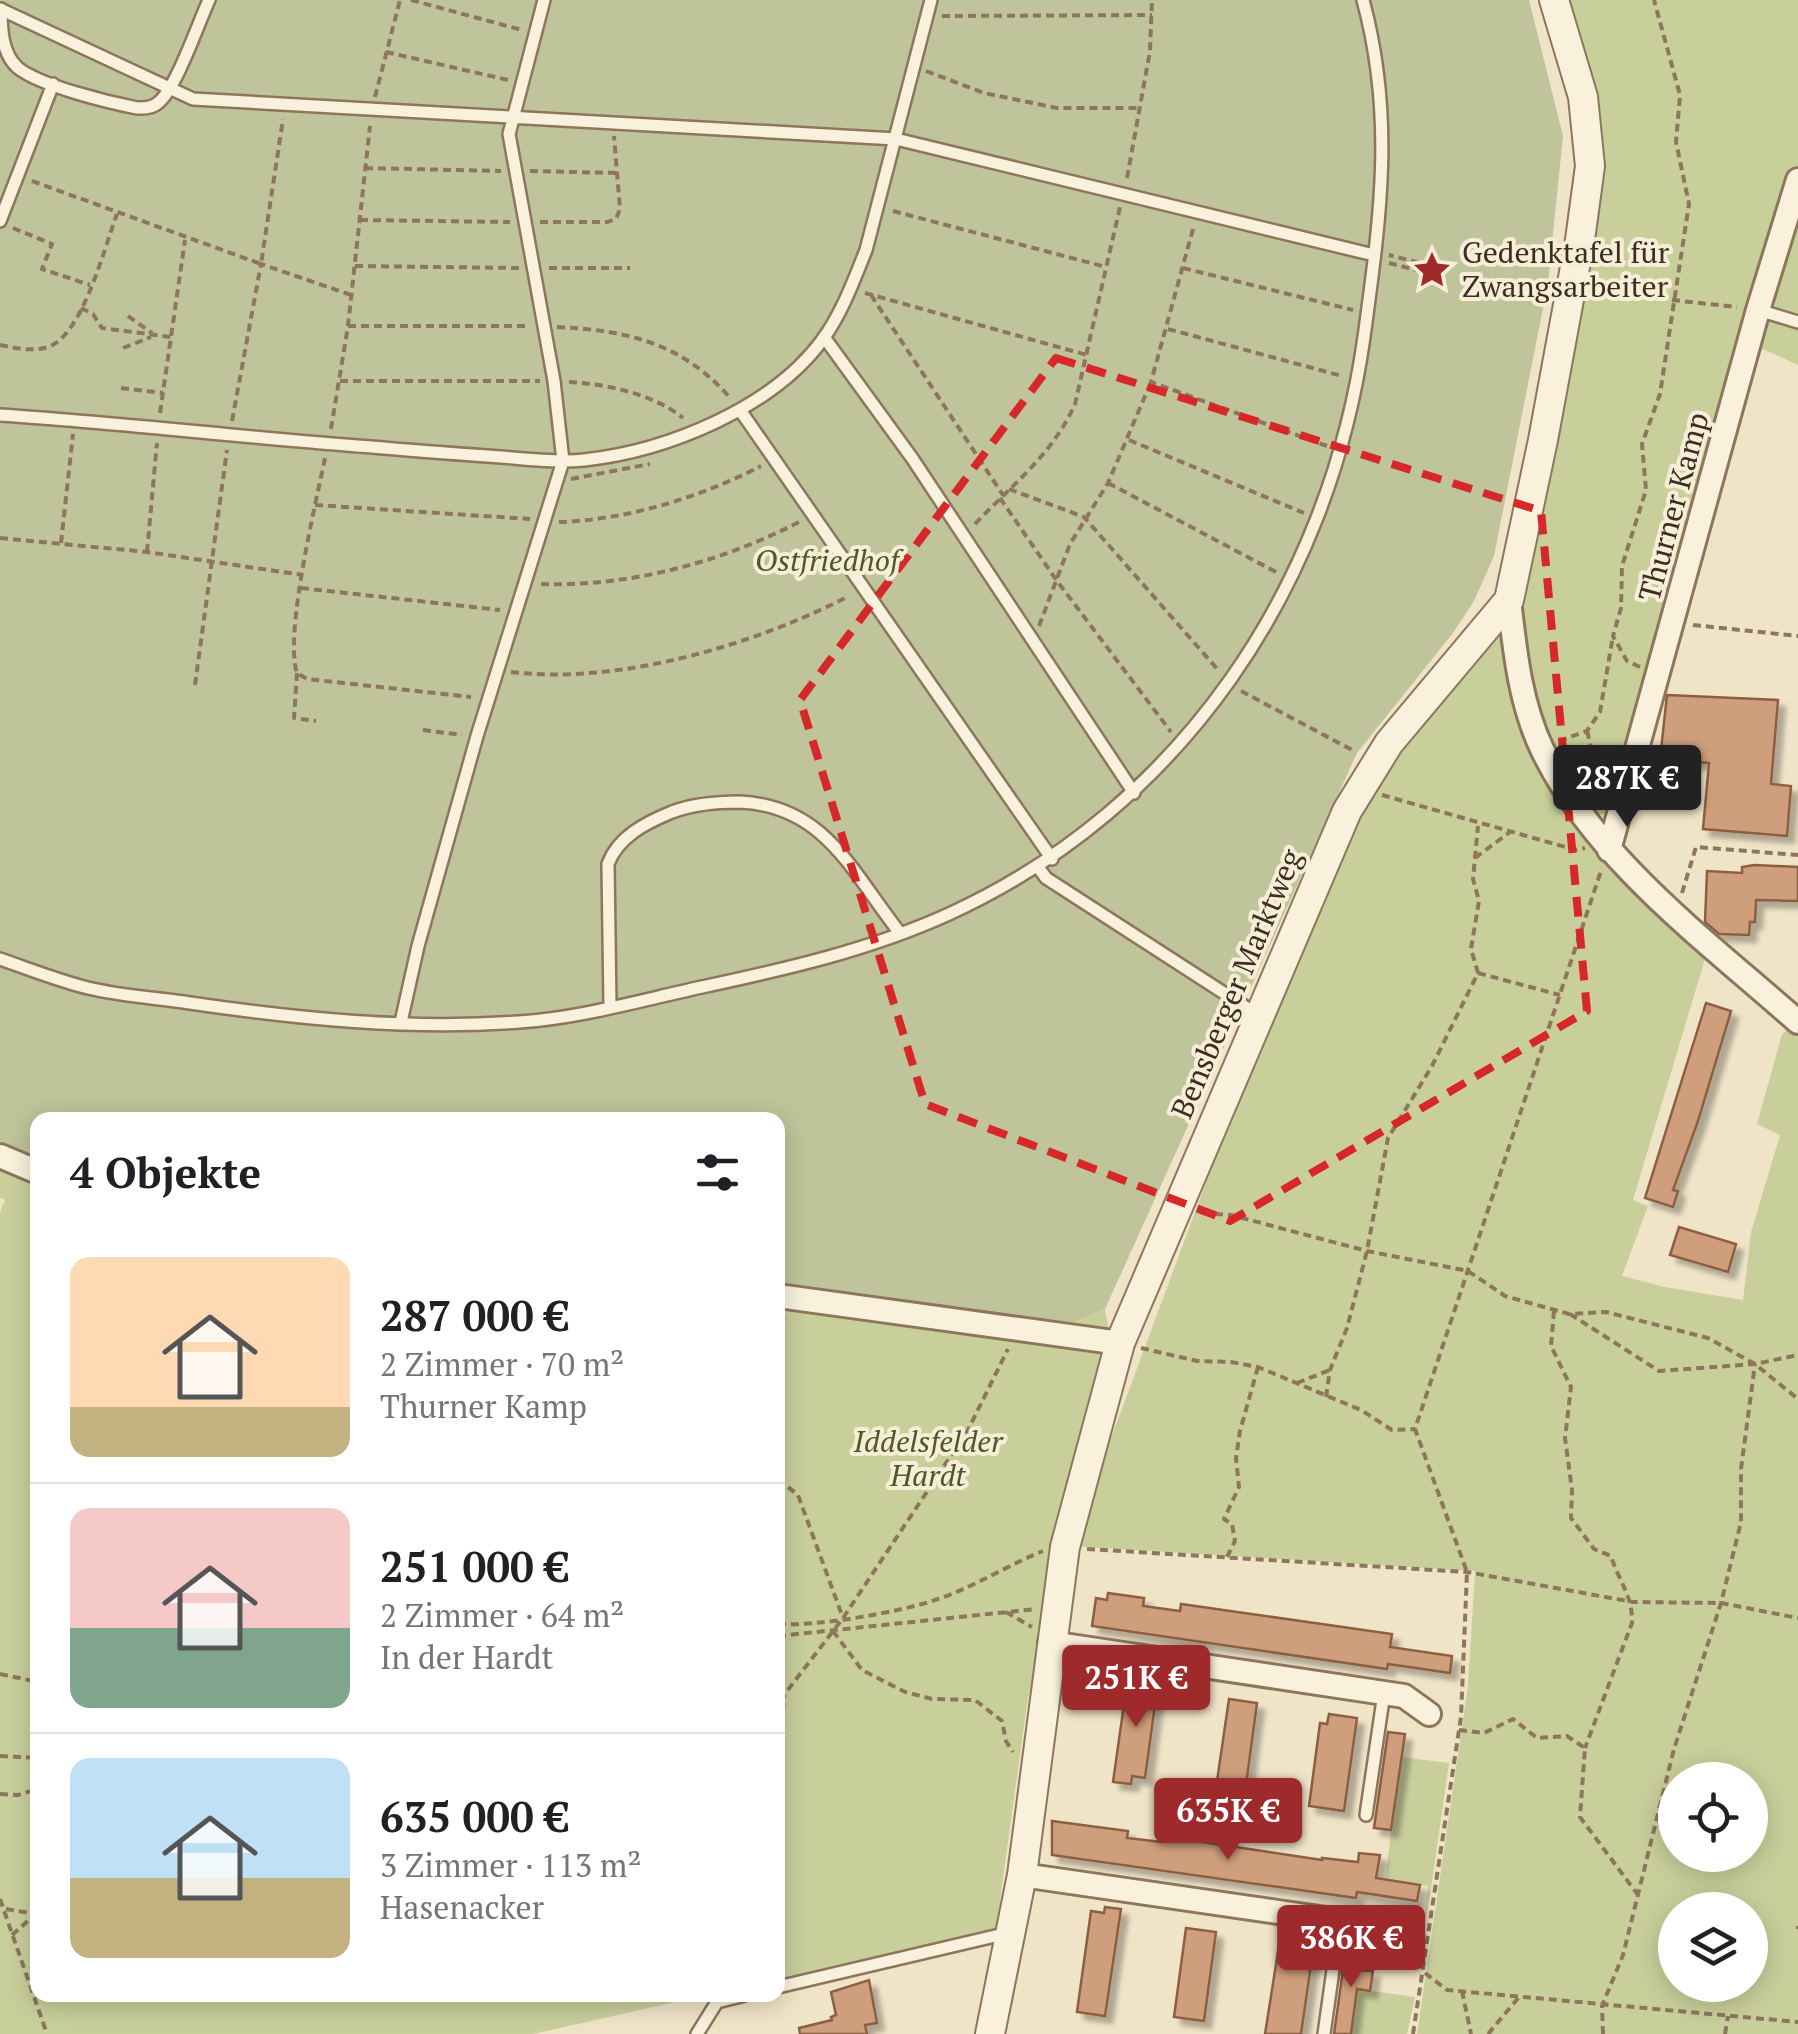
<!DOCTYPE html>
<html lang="de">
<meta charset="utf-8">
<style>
:root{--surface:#fff;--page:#f2f2f2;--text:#202124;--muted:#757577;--line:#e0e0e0;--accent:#9e2a2b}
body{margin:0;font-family:"PT Serif",serif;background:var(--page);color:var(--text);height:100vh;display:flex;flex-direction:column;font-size:38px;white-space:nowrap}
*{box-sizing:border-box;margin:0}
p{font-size:32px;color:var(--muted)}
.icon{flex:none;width:55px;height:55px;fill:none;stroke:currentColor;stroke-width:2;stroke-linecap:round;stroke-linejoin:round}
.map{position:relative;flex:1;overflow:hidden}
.sheet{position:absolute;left:30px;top:1112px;width:755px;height:890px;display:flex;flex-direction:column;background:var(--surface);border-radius:20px;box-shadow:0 5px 25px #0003}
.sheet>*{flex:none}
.tools{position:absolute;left:1658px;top:1762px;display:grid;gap:20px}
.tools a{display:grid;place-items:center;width:110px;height:110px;border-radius:50%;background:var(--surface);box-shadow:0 5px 25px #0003;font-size:50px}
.price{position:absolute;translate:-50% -85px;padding:0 22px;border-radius:10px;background:var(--accent);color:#fff;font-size:32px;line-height:65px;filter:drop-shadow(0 2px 5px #0008)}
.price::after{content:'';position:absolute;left:50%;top:60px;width:30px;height:22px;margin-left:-15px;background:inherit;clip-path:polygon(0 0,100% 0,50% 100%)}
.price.on{background:#222;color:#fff}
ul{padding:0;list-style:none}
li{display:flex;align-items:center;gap:30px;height:250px;padding:0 40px}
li+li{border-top:2px solid var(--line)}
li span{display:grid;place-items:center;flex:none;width:280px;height:200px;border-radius:20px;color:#555}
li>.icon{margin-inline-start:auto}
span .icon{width:120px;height:120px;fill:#fffc;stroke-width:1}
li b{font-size:42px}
h2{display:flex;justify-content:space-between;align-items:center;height:120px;padding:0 40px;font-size:42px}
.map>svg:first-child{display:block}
.green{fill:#c9cf9b;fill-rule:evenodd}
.cemetery{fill:#bfc49a}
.building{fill:#cf9f7d;stroke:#8d5f41;stroke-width:2.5;filter:url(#shadow)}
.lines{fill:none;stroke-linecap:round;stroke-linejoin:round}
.service-casing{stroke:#8d765c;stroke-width:16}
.minor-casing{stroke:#8d765c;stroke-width:28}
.tertiary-casing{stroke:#8d765c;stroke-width:32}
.path{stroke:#8d765c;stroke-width:4;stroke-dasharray:8 5;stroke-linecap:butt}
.service{stroke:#faf1dc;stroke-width:11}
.minor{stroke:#faf1dc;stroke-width:22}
.tertiary{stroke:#faf1dc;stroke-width:28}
.marked{fill:none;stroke:#d62828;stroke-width:8;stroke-dasharray:20 12;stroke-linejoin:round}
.labels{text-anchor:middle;stroke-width:8;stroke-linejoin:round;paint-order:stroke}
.poi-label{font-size:30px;fill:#3d2e20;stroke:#f7eed8;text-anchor:start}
.street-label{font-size:30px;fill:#3d2e20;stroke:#f7eed8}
.park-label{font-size:30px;font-style:italic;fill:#4d5a26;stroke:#f7eed8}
</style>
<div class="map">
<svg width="1798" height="2034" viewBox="0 0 1798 2034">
<defs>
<filter id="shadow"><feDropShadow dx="7" dy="7" stdDeviation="2.5" flood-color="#0004"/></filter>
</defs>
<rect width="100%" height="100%" fill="#f0e4c8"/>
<path class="green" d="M1569 0H1798V165L1790 183 1614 813 1596 815 1554 757 1541 726 1521 632 1524 586 1590 78Z
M1798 195V365L1750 343Z
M1499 633 1527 735 1707 952 1633 1200 1648 1206 1622 1276 1665 1287 1743 1300 1751 1232 1780 1135 1757 1124 1782 1034 1789 1028 1798 1030V2034H1417L1468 1686 1475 1571 1071 1546 1266 1021 1353 824 1426 718ZM1675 1780H1750V1855H1675ZM1675 1910H1750V1985H1675Z
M1650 786a21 21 0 1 1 42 0a21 21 0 1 1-42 0Z
M0 1142 38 1158V1995H706L533 2034H0V1212L5 1200 0 1198Z
M778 1283 1069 1324 1105 1309 1112 1348 1060 1546 1027 1704 996 1929 778 1979Z
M1401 1757 1449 1763 1427 1917 1424 1916 1428 1886 1385 1880Z
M1357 1989 1415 1997 1407 2034H1351Z"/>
<path class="cemetery" d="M0 0H1529L1563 136 1548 283 1494 556 1474 601 1453 633 1357 753 1105 1309 1069 1324 778 1283V1120H38L37 1158 0 1142Z"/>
<path class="building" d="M1667 695 1778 700 1771 784 1791 786 1787 836 1703 829 1709 763 1660 759Z
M1754 865 1798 867V901L1756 900 1755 922H1750L1749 935 1719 934 1705 922 1707 871 1742 873V867Z
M1706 1003 1731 1011 1698 1121 1673 1190 1678 1191 1673 1207 1645 1198Z
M1679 1227 1736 1244 1728 1272 1670 1255Z
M1108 1593 1144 1598 1143 1606 1180 1611 1181 1604 1392 1634 1390 1647 1452 1656 1450 1673 1388 1664 1387 1669 1092 1626 1096 1598 1107 1600Z
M1128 1676 1158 1683 1145 1778 1132 1776 1131 1784 1113 1782Z
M1229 1699 1257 1703 1245 1792 1216 1788Z
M1329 1714 1357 1718 1344 1811 1309 1806 1320 1723 1327 1724Z
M1388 1732 1405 1734 1391 1830 1374 1828Z
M1052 1821 1128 1831 1127 1838 1162 1842 1163 1836 1322 1860V1858L1358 1862 1359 1853 1380 1855 1376 1878 1420 1885 1417 1901 1357 1892 1356 1898 1052 1855Z
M1105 1907 1121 1909 1105 2016 1077 2012 1091 1911 1104 1913Z
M1186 1928 1216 1932 1204 2021 1174 2017Z
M1280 1939 1314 1944 1301 2034H1265Z
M1346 1948 1362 1950 1359 1970 1373 1971 1370 1991 1357 1989 1351 2034H1334Z
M869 1980 877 2023 865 2025 867 2034H800L799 2028 832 2020 831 2017 836 2015 831 1992Z"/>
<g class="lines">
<g class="service-casing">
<path id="service" d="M0 9 193 99 896 139 1374 255
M1 9C1 29 2 54 18 68 41 86 107 102 137 108 145 108 153 108 159 102 177 86 198 24 209 0
M0 221 53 84
M1758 310 1798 322
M824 337 912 458 1134 793
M740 410 1052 859
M0 415C124 423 248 438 372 447 415 451 458 454 501 457 528 459 557 463 584 460 667 451 773 408 823 339 842 313 854 280 866 250L931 0
M1038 867 1046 878 1258 1015
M0 959C29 969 59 981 88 988 121 996 157 998 190 1003 299 1019 410 1030 519 1022 580 1018 642 1000 702 987 786 969 870 950 949 914 1181 808 1329 587 1364 337 1380 219 1395 118 1363 0
M610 1007 608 864C618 837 645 823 672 812 693 804 718 802 740 802 826 806 853 874 900 933
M401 1022 418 946 477 736 563 461 554 381 509 134 544 0
M1366 1815 1384 1693
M778 1987 1008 1933
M697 2034 717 2002 745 1995
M1324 2034 1340 1920"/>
</g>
<g class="minor-casing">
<path id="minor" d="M1509 600C1515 651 1520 703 1542 749 1595 860 1708 942 1798 1022
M1609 850 1758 310 1798 180
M0 1156 38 1172
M778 1296 1120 1343
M1050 1643 1404 1696 1429 1714
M1022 1875 1368 1925 1394 1940"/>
</g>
<g class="tertiary-casing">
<path id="tertiary" d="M990 2034 1022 1875 1065 1547 1120 1343 1347 811 1389 743 1509 600 1543 440 1580 240 1590 166 1583 97 1554 0"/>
</g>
<path class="path" d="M411 0 522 30
M942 16 1152 15
M386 52 508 80
M926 71 984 93 1057 108H1141
M375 97 400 0
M365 168 501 171
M530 171 616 173
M1127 178 1150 51 1152 0
M32 181 261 264 283 119
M893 211 1106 267
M360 220 510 222
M540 222H607L616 219 620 209 614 136
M13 228 52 244 42 269 90 285
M1193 229 1151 382 1327 446
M1389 263 1431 274 1432 266 1389 255
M355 266 520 268
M549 268H630
M1183 268 1353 310
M865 293 1087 355
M871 295 1003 495
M1672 300 1737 307
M81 308 93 314 102 328 171 337
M128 316 152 333
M348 326H528
M557 327C628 330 684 344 731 399
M1168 329 1342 376
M0 345C16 348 32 352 48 347 83 335 104 248 117 214
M123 348 151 337
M340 381H540
M569 382C606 384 654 394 683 418
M121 388 163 393
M160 413 185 240
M232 421 261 264 351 295
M331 429 348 326 370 126
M1129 440 1304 513
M325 458C316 503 284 634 297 673L307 679 471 697
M571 479 650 464
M1108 483 1276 572
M1009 489 1084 517 1219 671
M1000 498 1057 581 1171 732
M315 505 530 519
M559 522C627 520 701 497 761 466
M975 524C1012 485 1053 454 1075 404L1120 207
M0 538 147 552 303 575
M61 543 73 434
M147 552 157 443
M541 584C630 587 722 562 801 521
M301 588 500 610
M1693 625 1798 636
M1039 626 1070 544 1108 483 1151 382
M1640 667 1627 661 1613 636 1621 608 1622 566 1646 490 1642 444 1660 394 1689 204 1676 142 1680 95 1654 0
M511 672C619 685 754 645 849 596
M297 673 294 718 316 721
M195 685 227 450
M1241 691 1356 752
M423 730 462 735
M1587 731 1596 767 1609 769
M1559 741 1587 731 1600 712 1613 636
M1382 795 1576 850 1585 848
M1475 858 1510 832
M1682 893 1696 847 1798 855
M1478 973 1560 995
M1202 1213 1231 1215 1367 1251 1468 1271 1505 1296 1569 1314 1606 1312 1708 1338 1755 1364 1798 1399
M1554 1311 1551 1346 1571 1387 1565 1438 1572 1490 1571 1518 1594 1549 1611 1556C1619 1582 1633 1596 1632 1623L1585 1748
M1570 1314 1659 1371 1755 1364 1798 1355
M778 1332 784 1318
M1141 1348 1197 1361 1231 1362 1258 1367 1361 1410 1392 1430 1415 1429
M1297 1383 1330 1370
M1326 1397 1330 1370 1347 1328 1367 1251 1388 1138 1432 1066 1478 973 1471 949 1479 901 1473 879 1478 826
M778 1479 798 1495 843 1618
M1087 1549 1467 1572 1633 1602 1721 1603 1798 1618
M1227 1557 1235 1541 1232 1524 1224 1519 1239 1487 1236 1458 1240 1431 1258 1367
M1006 1612 1032 1627
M778 1624C814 1627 902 1612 938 1599 974 1587 1008 1565 1043 1551
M833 1631 862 1670 905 1692 932 1699 975 1700 1002 1721 1006 1741 1013 1752
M778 1636 1036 1609
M0 1674 38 1682
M778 1698 784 1695 843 1618 968 1430 1008 1349
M1459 1730 1484 1733 1513 1719 1537 1738 1567 1736 1585 1748 1580 1817 1638 1895
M0 1756 38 1758
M779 1789 784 1695
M0 1794 18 1795 38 1789
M0 1899 47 2034
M6 1909 36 1914
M1798 1926V1929
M12 1935 38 1912
M1425 1973 1447 1990 1798 2022
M1462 1991 1471 2034
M1413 2034 1461 1717 1467 1572 1415 1429 1602 868
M1488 2034 1519 1997
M1603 2034 1602 2006 1623 1955 1674 1749 1721 1603 1741 1522V1469L1755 1364
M1725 2034 1728 2016"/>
<use href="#service" class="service"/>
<use href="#minor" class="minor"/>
<use href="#tertiary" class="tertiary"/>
</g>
<path class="marked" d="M1056 358 1541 511 1587 1011 1230 1221 925 1104 800 700Z"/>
<defs>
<g id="sight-bare" transform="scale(3)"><path d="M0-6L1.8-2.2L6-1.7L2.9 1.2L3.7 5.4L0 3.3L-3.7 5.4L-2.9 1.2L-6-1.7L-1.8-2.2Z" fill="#9e2a2b" stroke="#f7eed8" stroke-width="2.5" paint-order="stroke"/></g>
</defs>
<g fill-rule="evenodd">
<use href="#sight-bare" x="1432" y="270"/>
</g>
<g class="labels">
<g class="poi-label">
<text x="1462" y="263">Gedenktafel für<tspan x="1462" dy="34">Zwangsarbeiter</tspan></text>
</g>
<g class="street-label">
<text transform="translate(1674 507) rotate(-75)" y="10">Thurner Kamp</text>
<text transform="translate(1237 984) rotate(-67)" y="10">Bensberger Marktweg</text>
</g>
<g class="park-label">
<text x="827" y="571">Ostfriedhof</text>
<text x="928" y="1452">Iddelsfelder<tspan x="928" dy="34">Hardt</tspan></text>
</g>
</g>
</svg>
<div class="tools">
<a><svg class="icon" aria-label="locate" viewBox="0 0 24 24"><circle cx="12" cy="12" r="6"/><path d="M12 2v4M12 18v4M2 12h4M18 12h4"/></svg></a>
<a><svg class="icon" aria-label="layers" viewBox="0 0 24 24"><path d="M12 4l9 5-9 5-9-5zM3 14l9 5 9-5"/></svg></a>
</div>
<b class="price on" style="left:1627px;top:830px">287K €</b>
<b class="price" style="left:1136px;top:1730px">251K €</b>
<b class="price" style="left:1228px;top:1863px">635K €</b>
<b class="price" style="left:1351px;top:1990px">386K €</b>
<section class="sheet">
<h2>4 Objekte<svg class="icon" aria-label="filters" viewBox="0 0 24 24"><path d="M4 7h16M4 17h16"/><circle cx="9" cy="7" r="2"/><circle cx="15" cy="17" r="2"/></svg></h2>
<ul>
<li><span style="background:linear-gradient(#ffd9b3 75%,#c2b280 0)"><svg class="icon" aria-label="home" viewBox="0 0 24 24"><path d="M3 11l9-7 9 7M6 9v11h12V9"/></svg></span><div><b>287 000 €</b><p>2 Zimmer · 70 m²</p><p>Thurner Kamp</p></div></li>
<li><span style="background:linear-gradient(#f6c9c9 60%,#7fa58c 0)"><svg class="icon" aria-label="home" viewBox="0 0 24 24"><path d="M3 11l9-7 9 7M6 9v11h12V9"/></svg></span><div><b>251 000 €</b><p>2 Zimmer · 64 m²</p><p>In der Hardt</p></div></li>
<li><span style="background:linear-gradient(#bfe0f5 60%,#c2b280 0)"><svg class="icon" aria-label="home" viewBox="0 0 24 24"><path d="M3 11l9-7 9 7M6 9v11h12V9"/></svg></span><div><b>635 000 €</b><p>3 Zimmer · 113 m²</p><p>Hasenacker</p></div></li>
</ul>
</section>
</div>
